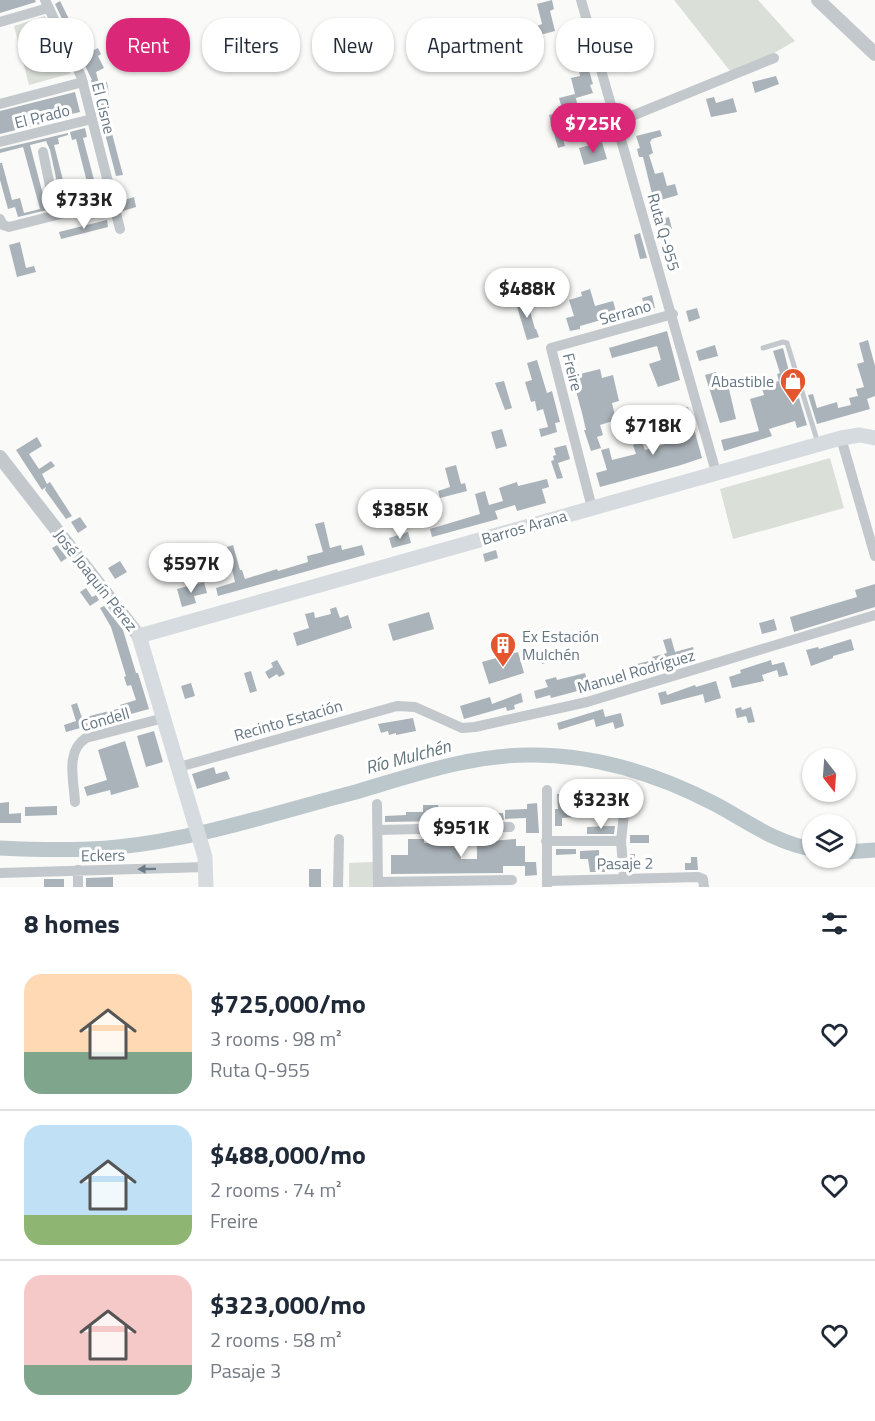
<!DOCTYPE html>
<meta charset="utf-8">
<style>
:root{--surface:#fff;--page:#f6f6f7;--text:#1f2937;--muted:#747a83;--line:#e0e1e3;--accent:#db2777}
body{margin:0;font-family:"Titillium Web",sans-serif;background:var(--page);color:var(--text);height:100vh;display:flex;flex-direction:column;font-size:22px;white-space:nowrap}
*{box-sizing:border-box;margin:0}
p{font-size:20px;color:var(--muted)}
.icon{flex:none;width:33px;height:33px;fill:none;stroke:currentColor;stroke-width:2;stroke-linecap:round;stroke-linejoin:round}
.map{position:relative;height:887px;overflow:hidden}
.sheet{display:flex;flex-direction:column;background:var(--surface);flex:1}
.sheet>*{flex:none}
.guide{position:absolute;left:18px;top:18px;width:840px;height:54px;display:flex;gap:12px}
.needle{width:39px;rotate:163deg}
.controls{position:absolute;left:802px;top:748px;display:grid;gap:12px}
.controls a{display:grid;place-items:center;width:54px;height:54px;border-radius:50%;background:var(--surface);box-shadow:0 2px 4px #0004;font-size:30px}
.price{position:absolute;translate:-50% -51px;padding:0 14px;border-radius:21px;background:#fff;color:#222;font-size:20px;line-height:39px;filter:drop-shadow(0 2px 3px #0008)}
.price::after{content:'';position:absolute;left:50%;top:36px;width:18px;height:14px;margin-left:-9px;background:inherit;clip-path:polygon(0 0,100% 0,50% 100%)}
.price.selected{background:var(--accent);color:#fff}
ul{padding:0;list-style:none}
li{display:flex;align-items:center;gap:18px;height:150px;padding:0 24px}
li+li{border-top:2px solid var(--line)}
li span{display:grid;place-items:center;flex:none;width:168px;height:120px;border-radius:18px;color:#555}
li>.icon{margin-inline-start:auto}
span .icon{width:72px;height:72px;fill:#fffc;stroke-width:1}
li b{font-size:26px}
h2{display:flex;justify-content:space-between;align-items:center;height:72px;padding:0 24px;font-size:26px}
.tag{padding:0 21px;border-radius:24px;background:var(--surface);box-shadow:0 2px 4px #0004;font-size:21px;line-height:54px}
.tag.selected{background:var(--accent);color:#fff}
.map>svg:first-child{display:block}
.green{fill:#dadfd7}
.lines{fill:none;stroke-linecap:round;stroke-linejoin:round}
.river{stroke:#bbc7cb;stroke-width:15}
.building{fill:#aab3b9}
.service{stroke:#c3c8cc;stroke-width:5}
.minor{stroke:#c3c8cc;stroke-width:10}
.tertiary{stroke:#c3c8cc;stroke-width:14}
.secondary{stroke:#d6dbdf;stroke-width:15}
.oneway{fill:#6a7a87}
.labels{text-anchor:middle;stroke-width:6;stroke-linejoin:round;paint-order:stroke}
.street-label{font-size:16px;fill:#657683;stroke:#fff}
.poi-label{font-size:16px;fill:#657683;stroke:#fff;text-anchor:end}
.water-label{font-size:18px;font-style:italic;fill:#60757c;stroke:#fff}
</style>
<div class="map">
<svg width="875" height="887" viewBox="0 0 875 887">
<rect width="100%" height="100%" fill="#fafaf8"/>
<path class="green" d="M674 0H758L795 41 734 76Z
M45 16 72 70 69 74 29 85 14 26Z
M830 458 844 508 733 539 720 489Z
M373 862V887H349V863Z"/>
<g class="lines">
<path class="river" d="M0 848C39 850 78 851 118 847 197 839 275 813 352 793 411 776 471 754 533 755 596 755 659 775 715 804 747 821 777 844 813 849
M846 852 875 850"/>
</g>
<path class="building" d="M0 0H35L36 2 0 13Z
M552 0 554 9 550 11 555 31 540 35 537 26 542 24 537 4Z
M60 1 77 35 71 38 55 4Z
M504 36 508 48 495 52 491 39Z
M79 38 82 44 87 41 92 51 98 48 101 54 98 56 104 68 96 72 99 84 107 82 109 94 102 96 123 175 116 176 91 80H92L73 41Z
M587 64 593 84 590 85 593 93 576 98 571 78 580 76 578 66Z
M776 76 779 84 755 93 752 82Z
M75 92 80 112 63 116 64 118 0 134V111Z
M575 94 581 122 599 117 604 131 607 130 609 140 597 143 593 129 576 134 572 122 559 125 565 146 558 148 549 115 563 112 559 98Z
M714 97 716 103 733 98 737 112 711 117 706 99Z
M85 128 87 137 83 138 98 195 100 196 62 206 50 150 46 141 30 145 47 210 18 217 15 207 8 209 0 180V163H2L12 200 20 198 24 213 40 209 23 147 0 153V149L68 133V135L58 138 59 144 54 145 65 188 87 182 76 139 72 140 70 132Z
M660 130 662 136 652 139 650 142 653 153 649 155 655 174 663 172 667 186 675 184 678 195 654 202 643 157H639L637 149 640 148 636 136Z
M602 142 607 159 584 165 579 148Z
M134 197 136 207 123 211 121 201Z
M669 217 672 229 662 232 659 220Z
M107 220 108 227 61 239 59 232Z
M640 233 647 258 640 259 634 235Z
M20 242 26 268 34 266 36 272 17 277 9 245Z
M590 289 595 306 613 301 618 318 609 320 608 318 580 326V329L570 331 566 318 574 316 569 300 582 296 581 292Z
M652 295 655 308 646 310 642 298Z
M526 297 535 329H536L539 337 527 340 515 300Z
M697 308 700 318 689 322 686 311Z
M667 331 680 380 658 387 649 364 661 360 657 346 612 358 609 348Z
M868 340 875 366V396L867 399 870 409 817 424 808 395 813 394 817 408 837 402 838 408 851 405 849 398 858 396 856 389 864 387 857 364 864 362 859 343Z
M715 345 718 356 699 361 696 351Z
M783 348 796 399 799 398 807 425 797 428 795 421 769 429 772 436 724 451 721 440 759 431 750 399 764 395 761 385 779 381 777 374 780 373 773 351Z
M537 360 547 393 552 391 560 422 555 423 557 432 541 437 539 429 548 427 543 409 537 411 535 401 531 402 525 382 532 380 527 363Z
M600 369 602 378 613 375 619 401 612 403 616 420 600 425 603 435 597 437 601 448 591 451 584 430H586L582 413 572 376Z
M716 372 719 384 749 374 751 382 729 389 736 419 720 423 705 375Z
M504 381 512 408 505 410 495 383Z
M688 407 702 458 681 465 600 487 596 473 607 470 601 450 609 448 612 460 636 454 633 445 642 442 645 450 683 439 676 411Z
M502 429 507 446 496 449 491 432Z
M37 437 42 446 29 454 39 469 51 461 55 466 42 474 47 484 50 482 72 516 66 519 45 490 46 487 42 490 16 450Z
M566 445 570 459 558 463 563 478 557 479 551 461 554 460 553 456 556 455 554 448Z
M456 465 461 484 465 483 467 491 440 498 438 491 450 487 445 468Z
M547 479 549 487 542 489 546 503 517 511 515 505 495 511 498 519 432 537 430 529 480 514 475 494 485 491 489 505 503 501 499 488 517 482 518 486Z
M80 517 87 527 78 533 71 522Z
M324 522 330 548 341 545 342 550 362 545 365 555 218 596 216 588 235 582 227 547 233 545 240 570H242L245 579 277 569 278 571 308 562 307 556 323 552 315 524Z
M408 532 411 543 392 548 389 538Z
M57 545 67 558 61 562 52 548Z
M496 550 498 558 485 562 483 554Z
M195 558 197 568 186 571 183 561Z
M120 561 127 572 115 579 108 568Z
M204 582 207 593 194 596 196 603 182 607 177 589Z
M875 584V607L794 632 790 617 857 597 855 590Z
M86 588 92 597 96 595 99 600 90 606 80 592Z
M104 606 123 630 136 673H138L149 709 66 732 64 725 76 721 71 705 77 703 82 718 121 708 120 705 136 700 131 685 127 686 124 677 126 676 111 627 100 608Z
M336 607 340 618 348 615 352 628 297 646 293 633 309 628 305 614 314 612 315 618 331 614 330 609Z
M429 612 434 629 393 641 388 624Z
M774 619 777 630 762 634 759 623Z
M671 638 675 652 693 647 696 658 640 674 637 664 653 660 652 657 667 653 663 640Z
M851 639 854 650 833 656V658L811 666 806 650 818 647 819 649Z
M563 650 565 657 542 664 540 656Z
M518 652 524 673 489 684 482 662Z
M277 660 285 674 279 677 277 674 269 679 265 672 273 667 271 663Z
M771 660 772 665 784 662 788 675 779 677 777 670 762 675 764 681 732 688 729 677 741 673 740 670Z
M251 671 257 691 250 693 244 673Z
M585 673 587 680 609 674 612 682 551 698 550 695 536 699 534 691 548 687 545 680 556 677 557 680Z
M716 681 721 698 705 703 703 694 661 705 658 693 666 691 667 695 695 685 696 687Z
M191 683 195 696 185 699 181 686Z
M521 693 523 702 514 705 515 709 507 711 506 707 464 719 460 706 490 697 492 704Z
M741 707 742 710 751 707 755 722 748 723 746 716 737 718 735 709Z
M603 709 605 717 621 713 624 726 615 729 613 722 596 727 594 719 559 730 557 723Z
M413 718 416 731 396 735V733L389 735 388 731 381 733 378 724Z
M154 731 163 762 146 767 137 736Z
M125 741 139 787 111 795 110 790 87 796 84 787 107 780 98 750Z
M214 767 216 774 227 771 230 779 197 789 192 774Z
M557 794H566V810H573L574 817 562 818V826H555V809H558Z
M9 802V814L21 813V823H0V803Z
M537 803 539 833H526V818L505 819V810L527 809V804Z
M423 805H438L439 810H448V814L503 813 504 820 385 822V816L406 815V812H423Z
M57 806V815L25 816V807Z
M609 826H615L614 834H587V827Z
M630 835H649V843H630Z
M408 839H424V843L461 842V859H477V842L516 839V846H525V862H536L537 875 525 876V866H503V873L391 874V855H408Z
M556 849H576V854L556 855Z
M599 850V868H605V872H590L588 859H580V851Z
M630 854H635V860H639V871H631Z
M691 857H697L698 870H685V863H691Z
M309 869H321V887H309Z
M113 877V887H86V878Z
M44 879H64V887H44Z"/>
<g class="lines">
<path class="service" d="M763 348 783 342 787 343 818 443"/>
<path class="minor" d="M45 0 81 76 120 229
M581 0 716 472
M0 22 48 8
M0 104 83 82
M617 122 774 58
M0 142 92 119
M43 152 56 215
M0 219 3 225 9 227 112 201
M841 438 875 556
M592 508 551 348 673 314
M179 767 397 706 415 707 462 728 475 727 587 702 875 615
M75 802C74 781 65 751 86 738L164 718
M377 804 378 887
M378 830 510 827
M546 841H621
M0 873 206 867
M624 878 621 841 625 805
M547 881 698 877 703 879 704 887
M378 882 512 880
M547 886V790
M78 887V870
M338 887 339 839"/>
<path class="tertiary" d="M818 0 875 54
M0 457 139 636"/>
<path class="secondary" d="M206 887 205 857 139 636 841 438 860 435 875 438"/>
</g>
<defs><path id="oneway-solid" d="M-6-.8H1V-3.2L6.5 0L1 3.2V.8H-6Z" transform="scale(1.5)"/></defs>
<use class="oneway" href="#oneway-solid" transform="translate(147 869) rotate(179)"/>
<defs>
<g id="shop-pin" transform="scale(1.35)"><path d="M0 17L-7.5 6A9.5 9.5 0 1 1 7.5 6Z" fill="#e4572e" stroke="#fff"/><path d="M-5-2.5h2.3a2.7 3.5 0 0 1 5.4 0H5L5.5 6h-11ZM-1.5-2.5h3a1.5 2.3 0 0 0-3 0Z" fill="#fff"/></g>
<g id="building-pin" transform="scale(1.35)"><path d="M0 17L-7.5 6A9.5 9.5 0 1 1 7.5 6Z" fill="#e4572e" stroke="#fff"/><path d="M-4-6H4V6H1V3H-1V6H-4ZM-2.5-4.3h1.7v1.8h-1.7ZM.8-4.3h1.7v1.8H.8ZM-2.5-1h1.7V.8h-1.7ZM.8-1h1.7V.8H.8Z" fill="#fff"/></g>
</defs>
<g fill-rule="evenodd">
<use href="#shop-pin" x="793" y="381"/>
<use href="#building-pin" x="503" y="645"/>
</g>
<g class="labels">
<g class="street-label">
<text transform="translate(104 108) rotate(76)" y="6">El Cisne</text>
<text transform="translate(42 116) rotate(-14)" y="6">El Prado</text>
<text transform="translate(664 232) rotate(74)" y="6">Ruta Q-955</text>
<text transform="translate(625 312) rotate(-16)" y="6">Serrano</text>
<text transform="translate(573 372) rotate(76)" y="6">Freire</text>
<text transform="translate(524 527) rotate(-16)" y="6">Barros Arana</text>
<text transform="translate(96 580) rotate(52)" y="6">José Joaquín Pérez</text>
<text transform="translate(636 671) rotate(-16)" y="6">Manuel Rodríguez</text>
<text transform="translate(105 719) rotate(-16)" y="6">Condell</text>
<text transform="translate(288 720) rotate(-16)" y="6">Recinto Estación</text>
<text transform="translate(103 855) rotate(-1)" y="6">Eckers</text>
<text transform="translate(625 863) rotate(-1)" y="6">Pasaje 2</text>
</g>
<g class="poi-label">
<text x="774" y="387">Abastible</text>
<text x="522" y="642" text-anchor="start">Ex Estación<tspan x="522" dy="18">Mulchén</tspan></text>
</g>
<g class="water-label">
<text transform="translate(408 757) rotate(-15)" y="6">Río Mulchén</text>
</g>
</g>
</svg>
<div class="controls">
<a><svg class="needle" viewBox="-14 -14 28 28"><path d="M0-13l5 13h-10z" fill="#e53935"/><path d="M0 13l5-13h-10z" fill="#747a83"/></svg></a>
<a><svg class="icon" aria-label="layers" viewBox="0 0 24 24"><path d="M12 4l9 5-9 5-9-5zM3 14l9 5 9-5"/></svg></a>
</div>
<b class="price selected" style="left:593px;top:154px">$725K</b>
<b class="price" style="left:84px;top:230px">$733K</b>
<b class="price" style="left:527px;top:319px">$488K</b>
<b class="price" style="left:653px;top:456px">$718K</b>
<b class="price" style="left:400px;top:540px">$385K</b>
<b class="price" style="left:191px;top:594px">$597K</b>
<b class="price" style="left:601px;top:830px">$323K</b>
<b class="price" style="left:461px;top:858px">$951K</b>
<div class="guide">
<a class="tag">Buy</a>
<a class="tag selected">Rent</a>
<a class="tag">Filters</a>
<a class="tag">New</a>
<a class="tag">Apartment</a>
<a class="tag">House</a>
</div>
</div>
<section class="sheet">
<h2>8 homes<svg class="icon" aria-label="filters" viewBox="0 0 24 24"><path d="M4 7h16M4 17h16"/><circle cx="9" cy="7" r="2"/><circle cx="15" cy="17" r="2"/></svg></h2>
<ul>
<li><span style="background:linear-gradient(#ffd9b3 65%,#7fa58c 0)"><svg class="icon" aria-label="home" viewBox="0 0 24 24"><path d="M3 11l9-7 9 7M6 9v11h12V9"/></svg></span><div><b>$725,000/mo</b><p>3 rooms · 98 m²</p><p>Ruta Q-955</p></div><svg class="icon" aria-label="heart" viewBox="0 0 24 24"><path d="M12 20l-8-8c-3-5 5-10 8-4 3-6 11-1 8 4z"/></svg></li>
<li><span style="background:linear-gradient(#bfe0f5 75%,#8fb573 0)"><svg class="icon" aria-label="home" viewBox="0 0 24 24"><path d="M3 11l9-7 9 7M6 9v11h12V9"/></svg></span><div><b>$488,000/mo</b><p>2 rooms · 74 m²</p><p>Freire</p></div><svg class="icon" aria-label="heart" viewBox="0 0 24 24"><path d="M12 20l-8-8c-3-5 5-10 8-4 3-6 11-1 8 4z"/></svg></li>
<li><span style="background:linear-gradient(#f6c9c9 75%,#7fa58c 0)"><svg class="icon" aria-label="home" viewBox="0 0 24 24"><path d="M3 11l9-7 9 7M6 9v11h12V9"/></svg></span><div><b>$323,000/mo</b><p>2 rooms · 58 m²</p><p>Pasaje 3</p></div><svg class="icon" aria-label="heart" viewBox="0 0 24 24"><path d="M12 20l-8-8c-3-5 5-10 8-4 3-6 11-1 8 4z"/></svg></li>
</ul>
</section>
